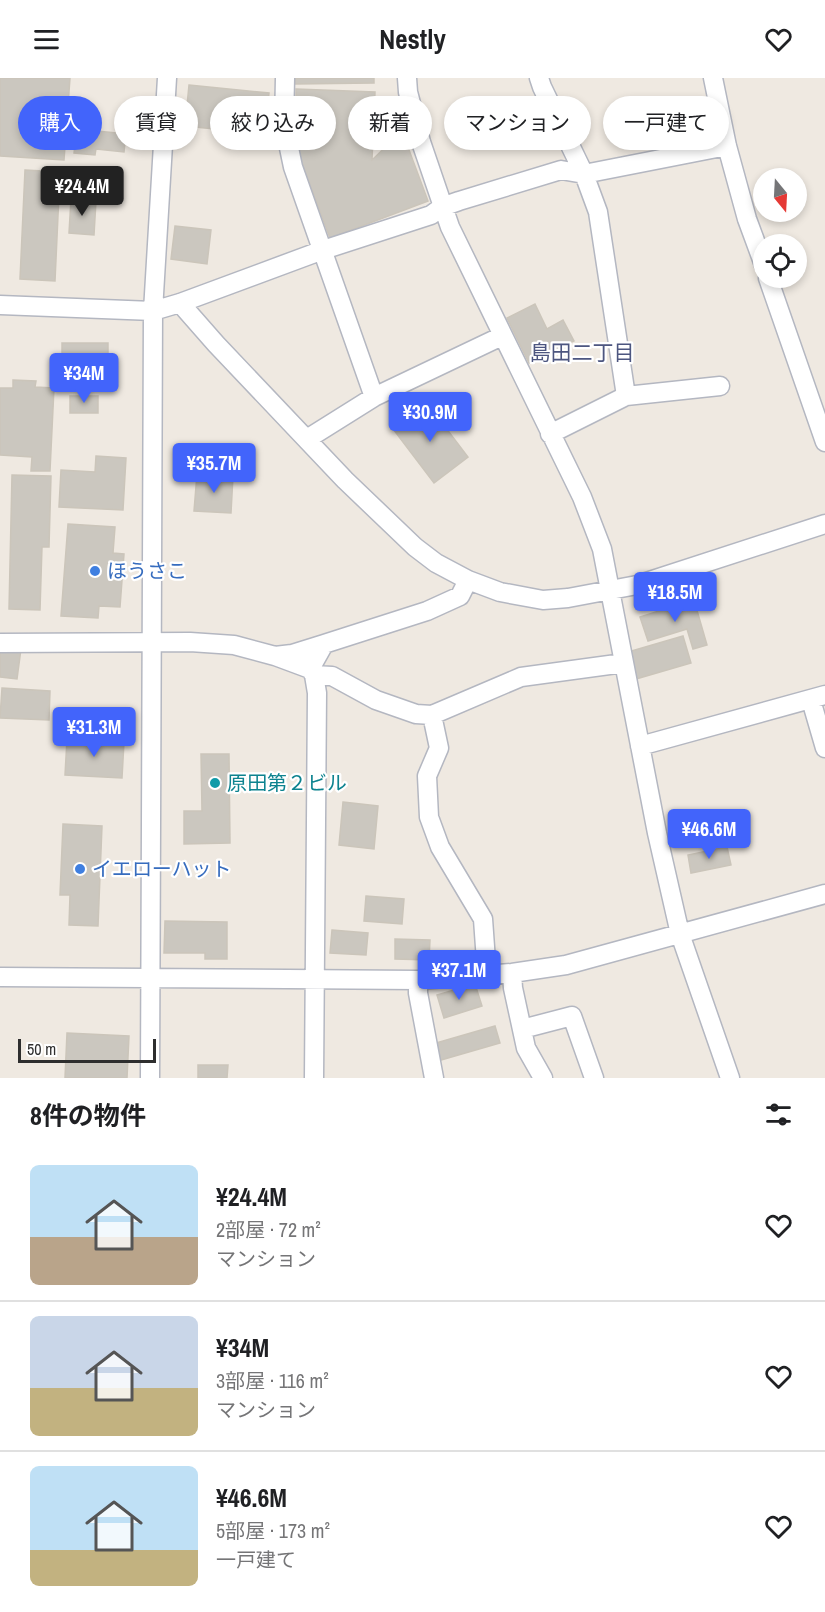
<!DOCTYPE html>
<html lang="ja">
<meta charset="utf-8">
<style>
:root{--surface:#fff;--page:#f6f6f6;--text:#202124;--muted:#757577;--line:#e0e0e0;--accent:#4264fb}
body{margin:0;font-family:"Archivo Narrow","Noto Sans JP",sans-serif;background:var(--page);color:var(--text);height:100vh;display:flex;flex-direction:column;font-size:22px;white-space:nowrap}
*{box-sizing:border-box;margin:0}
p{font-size:20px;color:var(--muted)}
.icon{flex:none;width:33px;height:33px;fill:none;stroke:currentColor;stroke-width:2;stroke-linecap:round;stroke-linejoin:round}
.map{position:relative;height:1000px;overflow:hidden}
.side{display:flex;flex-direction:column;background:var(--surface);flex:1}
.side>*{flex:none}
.hud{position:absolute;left:18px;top:18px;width:789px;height:54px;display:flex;gap:12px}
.needle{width:39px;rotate:162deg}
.controls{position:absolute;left:753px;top:90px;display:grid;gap:12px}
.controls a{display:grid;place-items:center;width:54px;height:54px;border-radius:50%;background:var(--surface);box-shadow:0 3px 9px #0003;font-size:30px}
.scale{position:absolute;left:18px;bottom:15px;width:138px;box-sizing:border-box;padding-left:6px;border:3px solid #2e2e2e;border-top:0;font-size:16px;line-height:21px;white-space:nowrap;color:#2e2e2e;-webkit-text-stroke:4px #fff;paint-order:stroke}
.price{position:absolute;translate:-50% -51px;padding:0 14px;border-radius:6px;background:var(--accent);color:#fff;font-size:20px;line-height:39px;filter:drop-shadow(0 2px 3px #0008)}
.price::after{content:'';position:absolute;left:50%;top:36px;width:18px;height:14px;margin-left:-9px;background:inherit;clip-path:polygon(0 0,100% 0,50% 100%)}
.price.on{background:#222;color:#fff}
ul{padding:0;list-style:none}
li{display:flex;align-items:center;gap:18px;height:150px;padding:0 30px}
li+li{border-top:2px solid var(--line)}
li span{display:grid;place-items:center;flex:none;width:168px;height:120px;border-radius:9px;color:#555}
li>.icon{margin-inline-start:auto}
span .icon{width:72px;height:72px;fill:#fffc;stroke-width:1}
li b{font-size:26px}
h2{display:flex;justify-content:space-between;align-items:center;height:72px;padding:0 30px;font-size:26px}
.pill{padding:0 21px;border-radius:27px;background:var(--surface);box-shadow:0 3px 9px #0003;font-size:21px;line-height:54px}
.pill.on{background:var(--accent);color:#fff}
header{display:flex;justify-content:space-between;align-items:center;height:78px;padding:0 30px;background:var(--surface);font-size:27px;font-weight:700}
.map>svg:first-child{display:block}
.building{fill:#cbc7bf;stroke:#cbc5ba;stroke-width:1.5}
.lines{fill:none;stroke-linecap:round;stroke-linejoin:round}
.minor-casing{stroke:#b4b7c1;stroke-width:21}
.minor{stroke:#fff;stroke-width:18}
.shop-dot{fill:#3f7fe0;stroke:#fff;stroke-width:2}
.culture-dot{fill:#0f9aa8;stroke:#fff;stroke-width:2}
.labels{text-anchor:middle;stroke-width:4.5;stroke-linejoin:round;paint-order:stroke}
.shop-label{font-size:20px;fill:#366cbe;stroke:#fff;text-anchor:start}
.culture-label{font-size:20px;fill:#0d838f;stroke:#fff;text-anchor:start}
.neighbourhood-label{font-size:21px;fill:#4d5680;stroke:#fff}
</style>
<header><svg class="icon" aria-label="menu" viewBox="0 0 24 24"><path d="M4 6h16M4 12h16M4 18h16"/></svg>Nestly<svg class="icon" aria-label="heart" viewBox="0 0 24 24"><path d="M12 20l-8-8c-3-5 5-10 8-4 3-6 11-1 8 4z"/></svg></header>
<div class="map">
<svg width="825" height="1000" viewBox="0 0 825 1000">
<rect width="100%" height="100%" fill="#efe9e1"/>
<path class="building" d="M0 0H70L64 82 0 78Z
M295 0H374V5L295 6Z
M189 7 269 15 265 56 185 48Z
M296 11 375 14 372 82 402 53 428 123 330 160 297 72Z
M77 51 126 56 124 74 96 71 95 77 74 75Z
M25 92 60 94 55 203 20 201Z
M71 121 96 123 94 157 69 155Z
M175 148 211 152 207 186 171 181Z
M535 226 547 251 563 242 574 263 529 285 507 240Z
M62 265H108V288H62Z
M13 302 36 303 35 309 54 310 50 393H31L32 379 0 377V310H13Z
M70 318H98V335H70Z
M427 325 468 379 434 405 393 351Z
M96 378 126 380 123 432 59 429 61 392 95 394Z
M197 396 233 398 231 435 194 433Z
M12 397 51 398 49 469H42L40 532 9 531Z
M68 446 115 449 113 475 124 476 120 529 99 528 98 540 61 538Z
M694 522 707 567 693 571 687 551 648 563 640 539Z
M683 558 691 585 636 601 628 574Z
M0 569 21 571 17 601 0 599Z
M2 610 50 613 49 642 0 640Z
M67 661 124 664 122 700 65 697Z
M201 676H229L230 765 184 766V733H202Z
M343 724 378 728 374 771 339 767Z
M63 746 102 748 98 848 69 847 70 817H60Z
M727 769 731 787 691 795 688 777Z
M366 818 404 821 402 846 364 843Z
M165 843 227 844V881H205V875H164Z
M332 852 368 855 366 877 330 875Z
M395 861 430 862 429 882 395 881Z
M475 906 482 928 444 940 437 917Z
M495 948 500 965 441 982 436 965Z
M67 955 129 958 127 1000H65Z
M198 987H228L227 1000H198Z"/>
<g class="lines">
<g class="minor-casing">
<path id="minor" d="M285 0 284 46 293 89 374 319
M407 0 408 14 421 64 450 149 582 419 602 471 657 755 680 856 730 1000
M539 0 542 9 584 96 598 134 626 318
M713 0 727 68 747 141 764 187
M768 200 825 364
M180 225 216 266 345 402 415 469 436 485 468 502 500 514 543 522 568 520 637 507 825 446
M0 227 153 233 180 225 323 172 431 137 442 129 459 123 561 92 584 96 727 68
M550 356 626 318 720 308
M307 361 374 319 502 258
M0 565 190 564 234 567 275 578 310 591 314 597 317 615 314 1000
M324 566 427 533 460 518 468 502
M275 578 292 576 324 566 310 591
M314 597 332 598 376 622 416 636 432 637 521 599 624 585
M811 622 825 670
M432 637 439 670 427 698 429 739 440 769 483 841 487 897
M640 668 825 617
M512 895 513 910 526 970 543 1000
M0 899 418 902 512 895 566 887 825 816
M418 902V915L434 1000
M522 951 572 938 594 1000
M150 1000 153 233 167 0"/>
</g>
<use href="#minor" class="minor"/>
</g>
<g class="shop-dot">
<circle cx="95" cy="493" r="6"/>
<circle cx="80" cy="791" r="6"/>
</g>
<circle class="culture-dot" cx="215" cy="705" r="6"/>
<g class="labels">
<g class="shop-label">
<text x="107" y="500">ほうさこ</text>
<text x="92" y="798">イエローハット</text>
</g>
<g class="culture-label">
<text x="227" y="712">原田第２ビル</text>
</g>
<g class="neighbourhood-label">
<text x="582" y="282">島田二丁目</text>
</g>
</g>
</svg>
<div class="controls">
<a><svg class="needle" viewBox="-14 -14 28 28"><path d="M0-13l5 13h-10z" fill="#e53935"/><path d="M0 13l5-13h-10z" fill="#757577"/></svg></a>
<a><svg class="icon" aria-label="locate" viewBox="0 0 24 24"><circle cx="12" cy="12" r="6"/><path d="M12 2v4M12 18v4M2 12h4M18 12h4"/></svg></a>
</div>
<div class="scale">50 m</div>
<b class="price on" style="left:82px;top:139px">¥24.4M</b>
<b class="price" style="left:84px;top:326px">¥34M</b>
<b class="price" style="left:430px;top:365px">¥30.9M</b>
<b class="price" style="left:214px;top:416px">¥35.7M</b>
<b class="price" style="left:675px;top:545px">¥18.5M</b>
<b class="price" style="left:94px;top:680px">¥31.3M</b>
<b class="price" style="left:709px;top:782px">¥46.6M</b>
<b class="price" style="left:459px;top:923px">¥37.1M</b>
<div class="hud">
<a class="pill on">購入</a>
<a class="pill">賃貸</a>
<a class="pill">絞り込み</a>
<a class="pill">新着</a>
<a class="pill">マンション</a>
<a class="pill">一戸建て</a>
</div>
</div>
<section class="side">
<h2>8件の物件<svg class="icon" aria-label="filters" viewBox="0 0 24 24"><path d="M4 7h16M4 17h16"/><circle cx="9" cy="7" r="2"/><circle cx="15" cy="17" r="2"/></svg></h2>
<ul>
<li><span style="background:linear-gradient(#bfe0f5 60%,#b9a48a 0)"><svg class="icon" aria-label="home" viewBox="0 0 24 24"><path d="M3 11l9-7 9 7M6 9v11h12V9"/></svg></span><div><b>¥24.4M</b><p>2部屋 · 72 m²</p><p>マンション</p></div><svg class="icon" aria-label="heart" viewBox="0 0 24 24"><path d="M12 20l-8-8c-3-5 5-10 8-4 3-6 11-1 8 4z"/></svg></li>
<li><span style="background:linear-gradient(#c9d6e8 60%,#c2b280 0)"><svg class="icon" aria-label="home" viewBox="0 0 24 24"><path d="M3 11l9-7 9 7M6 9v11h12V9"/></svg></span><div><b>¥34M</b><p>3部屋 · 116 m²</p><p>マンション</p></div><svg class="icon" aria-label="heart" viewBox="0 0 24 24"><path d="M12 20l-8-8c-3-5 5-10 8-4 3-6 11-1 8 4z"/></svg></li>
<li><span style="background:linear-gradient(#bfe0f5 70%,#c2b280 0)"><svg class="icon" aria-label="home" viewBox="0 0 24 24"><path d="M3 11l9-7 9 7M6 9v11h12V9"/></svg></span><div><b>¥46.6M</b><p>5部屋 · 173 m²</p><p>一戸建て</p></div><svg class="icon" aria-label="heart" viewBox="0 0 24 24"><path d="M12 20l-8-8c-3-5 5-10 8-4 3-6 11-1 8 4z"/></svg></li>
</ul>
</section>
